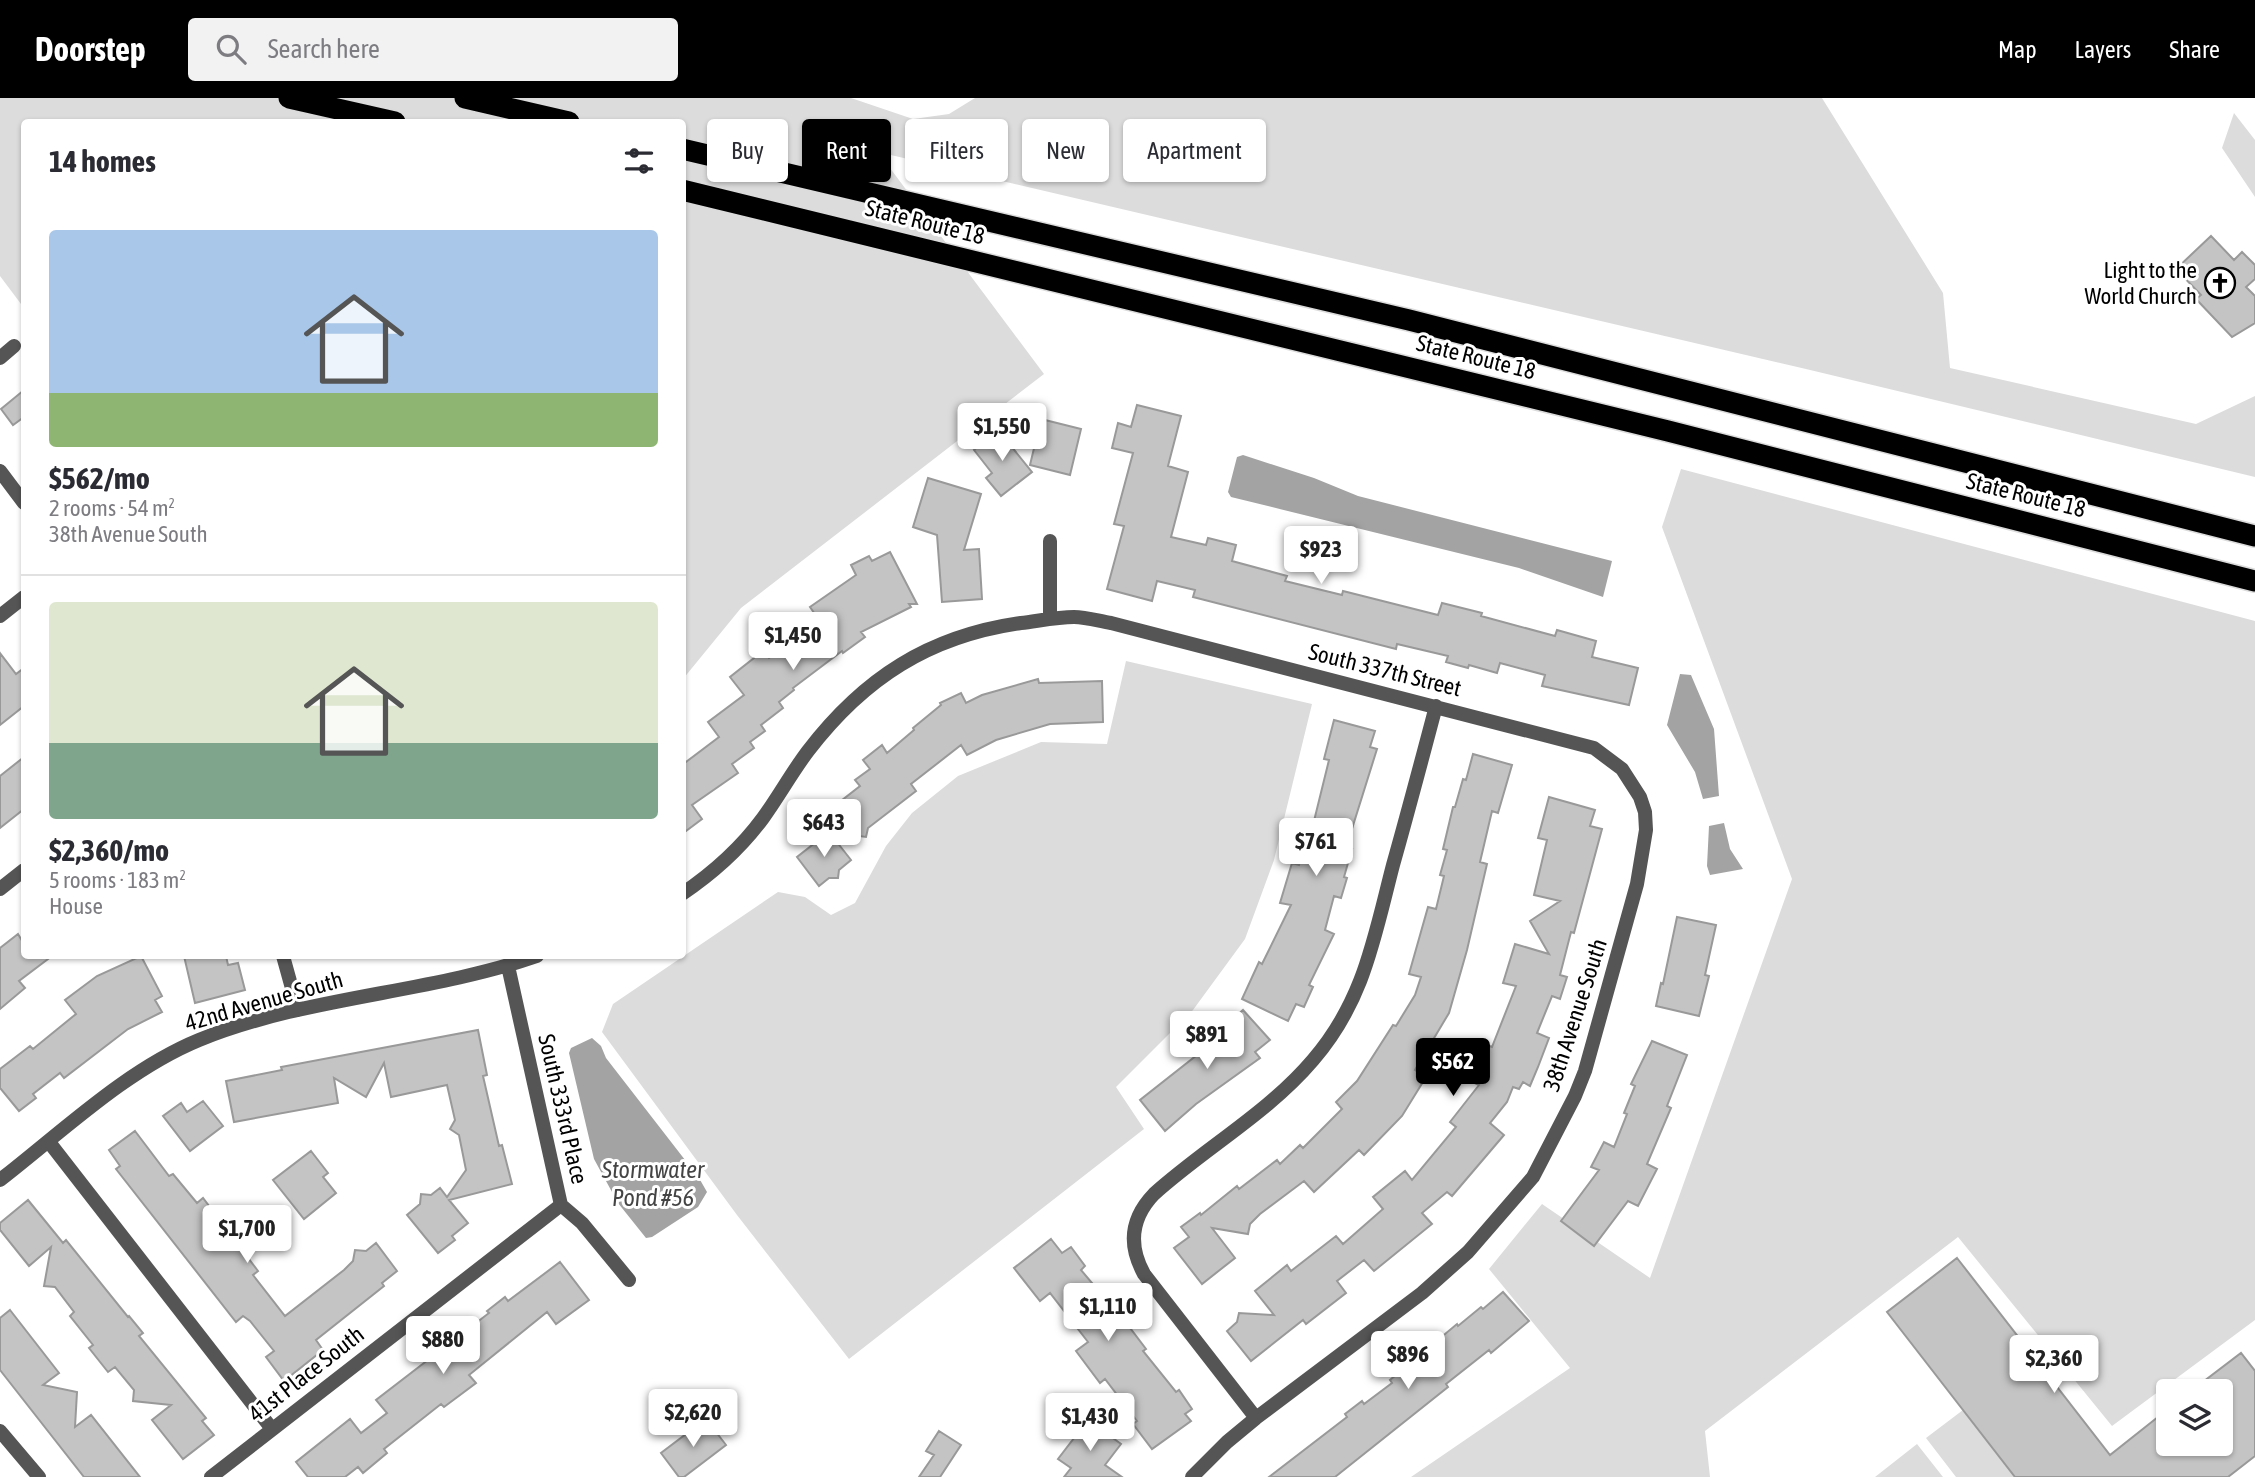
<!DOCTYPE html>
<meta charset="utf-8">
<style>
:root{--surface:#fff;--page:#f2f2f3;--text:#2b2b33;--muted:#7c7c81;--line:#e1e1e2;--accent:#000}
body{margin:0;font-family:"Asap Condensed",sans-serif;background:var(--page);color:var(--text);height:100vh;display:flex;flex-direction:column;font-size:26px;white-space:nowrap}
*{box-sizing:border-box;margin:0}
p{font-size:23px;color:var(--muted)}
.icon{flex:none;width:38px;height:38px;fill:none;stroke:currentColor;stroke-width:2;stroke-linecap:round;stroke-linejoin:round}
.map{position:relative;flex:1;overflow:hidden}
.drawer{position:absolute;left:21px;top:21px;width:665px;height:840px;display:flex;flex-direction:column;background:var(--surface);border-radius:7px;box-shadow:0 2px 5px #0004}
.drawer>*{flex:none}
.top-card{position:absolute;left:707px;top:21px;width:665px;height:63px;display:flex;gap:14px}
.controls{position:absolute;left:2156px;top:1281px;display:grid;gap:14px}
.controls a{display:grid;place-items:center;width:77px;height:77px;border-radius:7px;background:var(--surface);box-shadow:0 2px 5px #0004;font-size:35px}
.price{position:absolute;translate:-50% -60px;padding:0 16px;border-radius:7px;background:#fff;color:#222;font-size:23px;line-height:46px;filter:drop-shadow(0 2px 4px #0008)}
.price::after{content:'';position:absolute;left:50%;top:42px;width:21px;height:16px;margin-left:-10px;background:inherit;clip-path:polygon(0 0,100% 0,50% 100%)}
.price.selected{background:var(--accent);color:#fff}
ul{padding:0;list-style:none}
li{display:grid;align-content:center;gap:14px;height:371px;padding:0 28px}
li+li{border-top:2px solid var(--line)}
li span{display:grid;place-items:center;height:217px;border-radius:7px;color:#555}
li>.icon{margin-inline-start:auto}
span .icon{width:126px;height:126px;fill:#fffc;stroke-width:1}
li b{font-size:30px}
h2{display:flex;justify-content:space-between;align-items:center;height:84px;padding:0 28px;font-size:30px}
.pill{padding:0 24px;border-radius:7px;background:var(--surface);box-shadow:0 2px 5px #0004;font-size:24px;line-height:63px}
.pill.selected{background:var(--accent);color:#fff}
header{display:flex;align-items:center;gap:42px;box-sizing:border-box;height:98px;padding:0 35px;background:var(--accent);color:#fff}
header strong{font-size:33px}
nav{display:flex;gap:38px;margin-inline-start:auto;font-size:24px}
.search{width:490px;height:63px;background:var(--page);display:flex;align-items:center;gap:18px;box-sizing:border-box;padding:0 24px;border-radius:7px;color:var(--muted);font-size:26px}
.map>svg:first-child{display:block}
.green{fill:#dcdcdc}
.water{fill:#a3a3a3}
.building{fill:#c4c4c4;stroke:#999;stroke-width:2}
.lines{fill:none;stroke-linecap:round;stroke-linejoin:round}
.highway-casing{stroke:#dbdbdb;stroke-width:24}
.street{stroke:#555;stroke-width:14}
.highway{stroke:#000;stroke-width:21}
.labels{text-anchor:middle;stroke-width:6;stroke-linejoin:round;paint-order:stroke}
.street-label{font-size:23px;fill:#000;stroke:#fff}
.poi-label{font-size:23px;fill:#000;stroke:#fff;text-anchor:end}
.water-label{font-size:24px;font-style:italic;fill:#444;stroke:#fff}
</style>
<header>
<strong>Doorstep</strong>
<div class="search"><svg class="icon" aria-label="search" viewBox="0 0 24 24"><circle cx="10" cy="10" r="6"/><path d="M15 15l6 6"/></svg>Search here</div>
<nav><a>Map</a><a>Layers</a><a>Share</a></nav>
</header>
<div class="map">
<svg width="2255" height="1379" viewBox="0 0 2255 1379">
<rect width="100%" height="100%" fill="#fff"/>
<path class="green" d="M0 0H851L913 21 949 16 975 0H1822L1943 195 1950 270 2196 326 2255 298V379L1806 271 878 54 1044 276 741 510 683 581 682 24H24V210L0 178Z
M2234 15 2255 42V99L2222 50Z
M1681 371 2255 523V1222L2112 1328 1958 1139 1705 1333 1710 1379H1411L1570 1270 1489 1171 1542 1106 1650 1180 1792 781 1662 429Z
M1126 563 1312 606 1274 762 1245 841 1193 912 1116 989 1144 1031 849 1261 737 1117 602 934 613 906 778 794 805 799 831 817 855 805 886 748 912 715 958 678 1041 644 1107 646Z
M1963 1312 2015 1379H1956L1926 1340Z
M1917 1346 1943 1379H1875Z"/>
<path class="water" d="M1243 357 1314 380 1358 398 1612 463 1603 499 1519 470 1231 399 1228 394 1237 359Z
M1680 576 1691 577 1714 631 1719 698 1703 701 1695 674 1667 627Z
M1724 725 1730 751 1743 771 1710 777 1707 768 1709 728Z
M592 940 601 948 606 960 699 1080 707 1094 698 1109 652 1139 646 1140 618 1105 594 1061 569 955 571 950Z"/>
<path class="building" d="M2211 138 2234 162 2242 154 2255 167V181L2246 189 2255 198V225L2232 239 2196 201 2201 197 2176 171Z
M24 292V319L13 327 1 311Z
M1137 307 1181 318 1168 368 1188 374 1171 439 1206 447 1208 440 1236 447 1232 463 1287 478 1285 483 1342 497 1343 493 1438 517 1442 505 1482 515 1481 518 1555 538 1557 532 1596 543 1592 559 1638 570 1629 607 1542 588 1545 577 1500 565 1497 575 1469 567 1468 570 1446 564 1448 558 1397 546 1396 551 1193 499 1195 492 1157 483 1152 503 1107 491 1124 428 1114 426 1133 355 1112 350 1118 325 1131 329Z
M1041 321 1081 331 1070 377 1030 367Z
M998 332 1032 374 1001 398 986 380 992 375 974 352Z
M928 380 981 396 964 452 979 451 982 501 942 504 937 437 913 429Z
M890 454 917 506H909L911 509 861 534 865 539 843 555 842 553 793 590 794 592 779 604 783 610 761 627 765 633 750 644 754 650 732 666 738 675 692 707 702 721 682 736V667L719 639 708 624 744 597 730 579 763 553 769 560 819 522 810 509 856 477 851 467 869 458 872 463Z
M0 555 16 576 24 570V608L0 627Z
M1038 581 1039 585 1102 583 1103 624 1050 626 996 642 967 657 961 647 911 686 916 693 868 730 866 739 837 735 823 717 860 688 855 682 870 671 863 662 882 647 887 655 914 632 913 630 941 607 940 605 961 595 966 605 982 597Z
M1334 622 1375 633 1370 649 1377 651 1346 750 1352 751 1344 779 1347 780 1341 800 1334 798 1325 832 1334 836 1309 887 1313 889 1304 909 1296 906 1288 923 1242 901 1259 864 1262 866 1291 807 1280 805 1292 765 1299 767 1310 722 1314 723 1329 662 1324 661Z
M1473 656 1512 667 1498 715 1492 713 1480 764 1487 766 1467 852 1449 915 1415 972 1426 979 1402 1018 1364 1057 1359 1052 1314 1094 1304 1083 1260 1116 1250 1126 1248 1136 1212 1130 1235 1160 1202 1186 1174 1150 1189 1139 1181 1129 1200 1115 1201 1117 1237 1088 1239 1091 1277 1062 1280 1066 1300 1047 1303 1050 1342 1011 1336 1004 1357 983 1393 927 1396 928 1415 897 1421 879 1409 876 1428 809 1436 811 1444 778 1440 777 1447 752 1443 751 1453 709H1455L1463 681 1466 682Z
M24 659V711L0 730V678Z
M1549 699 1595 712 1590 728 1602 731 1574 835 1571 834 1560 877 1567 879 1560 901 1552 898 1537 935 1549 940 1538 969 1530 988 1523 984 1519 991 1513 989 1507 1004 1490 1025 1504 1037 1452 1098 1447 1094 1422 1115 1432 1126 1374 1173 1364 1162 1337 1183 1346 1195 1306 1226 1303 1222 1251 1263 1227 1233 1237 1224 1239 1215 1274 1217 1255 1193 1287 1167 1291 1173 1336 1138 1343 1146 1383 1111 1373 1099 1405 1073 1412 1082 1456 1029 1450 1024 1479 987 1468 982 1484 946 1492 949 1516 888 1503 885 1515 846 1549 856 1530 823 1560 803 1534 797 1547 742 1538 740Z
M829 734 851 762 839 772 838 780H829L819 788 797 759Z
M1677 819 1716 827 1705 877 1709 878 1699 918 1656 908 1661 885 1663 886Z
M18 836 24 846V858H52L19 883 25 890 0 911V850Z
M141 858 162 898 155 902 162 914 128 931 64 980 60 975 33 996 36 1000 19 1013 0 990V971L30 948 33 951 76 916 65 902 97 878Z
M184 858H226L228 867 238 865 245 892 195 905Z
M1243 912 1270 942 1255 954 1260 960 1196 1006 1165 1033 1140 1002 1216 942 1213 938Z
M478 932 487 977 483 978 499 1048 502 1047 512 1086 449 1102 468 1125 452 1138 455 1142 438 1155 407 1117 420 1106 421 1096 431 1097 440 1090 447 1099 466 1072 459 1037 450 1031 455 1022 447 987 391 999 384 965 366 999 334 980 338 1005 234 1024 226 983 282 972 281 969Z
M1652 943 1687 957 1667 1008 1671 1010 1647 1066 1657 1071 1638 1108 1628 1103 1594 1148 1561 1123 1599 1072 1591 1069 1604 1044 1614 1049 1627 1016 1624 1015 1635 988 1631 986Z
M203 1003 223 1028 190 1053 163 1018 181 1005 187 1014Z
M135 1033 169 1078 173 1076 197 1105 203 1100 258 1173 253 1177 285 1218 344 1172 353 1163 355 1152 366 1153 376 1145 397 1173 382 1185 384 1188 316 1242 323 1252 284 1283 266 1259 274 1253 250 1223 243 1218 236 1224 116 1071 120 1068 109 1052Z
M311 1053 328 1075 323 1079 336 1095 304 1121 273 1082Z
M28 1102 63 1145 66 1142 128 1219 129 1218 143 1235 139 1238 206 1320 202 1323 214 1337 183 1361 152 1322 171 1307 133 1303 134 1292 115 1269 108 1274 89 1250 93 1247 70 1218 74 1214 55 1189 44 1188 51 1149 29 1168 0 1132V1125Z
M1051 1141 1062 1155 1071 1149 1085 1168 1081 1172 1130 1230 1146 1251 1143 1253 1176 1294 1179 1292 1192 1311 1185 1316 1191 1323 1152 1351 1133 1326 1137 1323 1105 1281 1100 1285 1076 1253 1088 1244 1050 1195 1040 1203 1014 1170Z
M1957 1160 2110 1357 2168 1311V1346H2221V1293H2191L2241 1255 2255 1273V1358L2228 1379H2015L1887 1214Z
M560 1164 589 1202 556 1226 547 1214 469 1277 476 1285 444 1309 441 1306 384 1351 387 1355 363 1375 358 1369 345 1379H308L296 1364 350 1321 361 1335 387 1315 376 1302 489 1215 487 1213 505 1199 508 1203Z
M1503 1194 1529 1223 1491 1255 1489 1252 1446 1286 1448 1289 1335 1379H1269L1347 1319 1345 1316 1362 1303 1364 1306 1392 1285 1390 1282 1457 1226 1458 1228 1481 1209 1483 1211Z
M10 1212 59 1275 43 1287 77 1294 75 1329 91 1317 140 1379H84L0 1272V1220Z
M706 1321 726 1347 684 1379H679L661 1355Z
M1088 1322 1121 1346 1105 1367 1122 1379H1064L1071 1370 1058 1361Z
M939 1333 961 1347 940 1379H919L934 1357 926 1353Z"/>
<g class="lines">
<g class="highway-casing">
<path id="highway" d="M289 0 395 24
M465 0 569 24
M682 51 1409 222 2255 438
M682 92 1668 333 2255 483"/>
</g>
<path class="street" d="M0 260 14 248
M0 373 24 405
M0 518 24 499
M1050 521V443
M0 791 24 772
M682 796C713 775 741 750 763 720 779 698 792 674 808 653 864 580 929 538 1021 525 1038 523 1057 519 1074 519 1086 519 1099 523 1111 525L1594 650 1622 671 1640 699 1645 714 1646 732 1637 786 1585 973 1575 998 1533 1079 1468 1154 1422 1195 1256 1320 1227 1344 1192 1379
M283 858 298 912
M508 868 561 1107 582 1125 629 1182
M49 1044 272 1331
M0 1082C62 1034 126 972 199 942 307 898 427 896 537 858
M1256 1320 1144 1176C1128 1147 1131 1120 1154 1096 1205 1050 1268 1015 1313 962 1364 903 1374 840 1393 767 1408 714 1422 661 1436 608
M0 1333 39 1379
M211 1379 561 1107"/>
<use href="#highway" class="highway"/>
</g>
<defs>
<g id="church-ring" transform="scale(1.575)"><circle r="9.5" fill="#fff" stroke="#000" stroke-width="1.5"/><path d="M-1.2-6h2.4v3.5h3.3v2.4h-3.3V6h-2.4V-.1h-3.3v-2.4h3.3Z" fill="#000"/></g>
</defs>
<g fill-rule="evenodd">
<use href="#church-ring" x="2220" y="185"/>
</g>
<g class="labels">
<g class="street-label">
<text transform="translate(925 124) rotate(14)" y="8">State Route 18</text>
<text transform="translate(1476 259) rotate(14)" y="8">State Route 18</text>
<text transform="translate(2026 397) rotate(14)" y="8">State Route 18</text>
<text transform="translate(1385 572) rotate(14)" y="8">South 337th Street</text>
<text transform="translate(264 903) rotate(-16)" y="8">42nd Avenue South</text>
<text transform="translate(1575 917) rotate(-72)" y="8">38th Avenue South</text>
<text transform="translate(563 1011) rotate(77)" y="8">South 333rd Place</text>
<text transform="translate(306 1276) rotate(-38)" y="8">41st Place South</text>
</g>
<g class="poi-label">
<text x="2197" y="180">Light to the<tspan x="2197" dy="26">World Church</tspan></text>
</g>
<g class="water-label">
<text x="653" y="1080">Stormwater<tspan x="653" dy="28">Pond #56</tspan></text>
</g>
</g>
</svg>
<div class="controls">
<a><svg class="icon" aria-label="layers" viewBox="0 0 24 24"><path d="M12 4l9 5-9 5-9-5zM3 14l9 5 9-5"/></svg></a>
</div>
<b class="price" style="left:1002px;top:365px">$1,550</b>
<b class="price" style="left:1321px;top:488px">$923</b>
<b class="price" style="left:793px;top:574px">$1,450</b>
<b class="price" style="left:824px;top:761px">$643</b>
<b class="price" style="left:1316px;top:780px">$761</b>
<b class="price" style="left:1207px;top:973px">$891</b>
<b class="price selected" style="left:1453px;top:1000px">$562</b>
<b class="price" style="left:247px;top:1167px">$1,700</b>
<b class="price" style="left:1108px;top:1245px">$1,110</b>
<b class="price" style="left:443px;top:1278px">$880</b>
<b class="price" style="left:1408px;top:1293px">$896</b>
<b class="price" style="left:2054px;top:1297px">$2,360</b>
<b class="price" style="left:693px;top:1351px">$2,620</b>
<b class="price" style="left:1090px;top:1355px">$1,430</b>
<div class="top-card">
<a class="pill">Buy</a>
<a class="pill selected">Rent</a>
<a class="pill">Filters</a>
<a class="pill">New</a>
<a class="pill">Apartment</a>
</div>
<section class="drawer">
<h2>14 homes<svg class="icon" aria-label="filters" viewBox="0 0 24 24"><path d="M4 7h16M4 17h16"/><circle cx="9" cy="7" r="2"/><circle cx="15" cy="17" r="2"/></svg></h2>
<ul>
<li><span style="background:linear-gradient(#a9c7e8 75%,#8fb573 0)"><svg class="icon" aria-label="home" viewBox="0 0 24 24"><path d="M3 11l9-7 9 7M6 9v11h12V9"/></svg></span><div><b>$562/mo</b><p>2 rooms · 54 m²</p><p>38th Avenue South</p></div></li>
<li><span style="background:linear-gradient(#dfe7d0 65%,#7fa58c 0)"><svg class="icon" aria-label="home" viewBox="0 0 24 24"><path d="M3 11l9-7 9 7M6 9v11h12V9"/></svg></span><div><b>$2,360/mo</b><p>5 rooms · 183 m²</p><p>House</p></div></li>
</ul>
</section>
</div>
